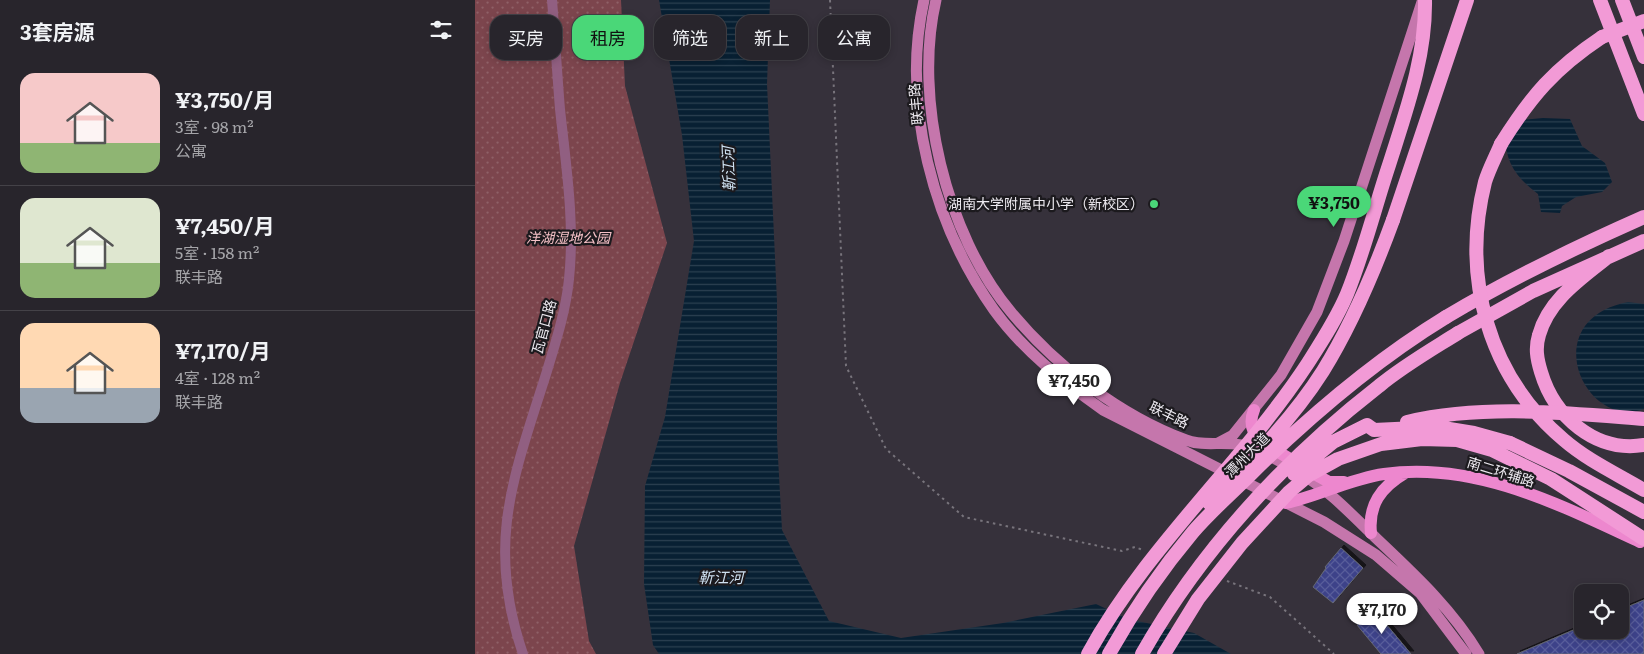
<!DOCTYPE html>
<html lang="zh">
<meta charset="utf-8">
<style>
:root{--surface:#28252c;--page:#302d34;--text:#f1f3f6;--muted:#a5a5a9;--line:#444248;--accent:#4ad778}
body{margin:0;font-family:Literata,"Noto Sans SC",serif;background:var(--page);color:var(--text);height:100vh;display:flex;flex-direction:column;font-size:19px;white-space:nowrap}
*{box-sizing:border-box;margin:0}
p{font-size:16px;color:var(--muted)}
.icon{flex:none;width:28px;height:28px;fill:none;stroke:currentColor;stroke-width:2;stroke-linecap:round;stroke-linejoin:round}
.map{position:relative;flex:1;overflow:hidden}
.sheet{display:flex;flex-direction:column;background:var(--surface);width:475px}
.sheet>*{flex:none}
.hud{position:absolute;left:15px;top:15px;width:475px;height:45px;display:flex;gap:10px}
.tools{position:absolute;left:1099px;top:584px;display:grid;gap:10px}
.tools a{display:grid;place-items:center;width:55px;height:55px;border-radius:10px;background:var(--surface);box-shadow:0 2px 8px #0003,0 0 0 1px var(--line);font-size:25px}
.price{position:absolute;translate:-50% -42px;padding:0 11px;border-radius:18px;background:#fff;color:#222;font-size:16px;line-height:32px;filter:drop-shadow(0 1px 2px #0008)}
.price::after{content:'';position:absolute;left:50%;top:30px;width:15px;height:11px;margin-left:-8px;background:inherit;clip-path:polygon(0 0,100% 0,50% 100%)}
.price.selected{background:var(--accent);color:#111}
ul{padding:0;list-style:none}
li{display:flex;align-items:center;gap:15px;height:125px;padding:0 20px}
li+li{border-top:1px solid var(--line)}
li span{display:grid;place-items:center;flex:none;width:140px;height:100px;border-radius:15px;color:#555}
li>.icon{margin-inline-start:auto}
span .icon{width:60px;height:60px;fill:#fffc;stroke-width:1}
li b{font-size:21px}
h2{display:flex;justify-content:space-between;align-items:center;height:60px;padding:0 20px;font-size:21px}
.chip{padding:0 18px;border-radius:15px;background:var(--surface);box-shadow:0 2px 8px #0003,0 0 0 1px var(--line);font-size:18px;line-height:45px}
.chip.selected{background:var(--accent);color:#111}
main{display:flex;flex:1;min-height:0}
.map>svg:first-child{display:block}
.park{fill:url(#park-dots)}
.water{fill:url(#water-rules)}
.building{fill:url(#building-cross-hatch);stroke:#656874;filter:url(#shadow)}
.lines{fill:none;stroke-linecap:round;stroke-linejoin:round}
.path{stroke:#78747c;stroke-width:2;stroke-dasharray:2.5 4;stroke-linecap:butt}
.tertiary{stroke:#915f81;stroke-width:10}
.secondary{stroke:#c576ac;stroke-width:11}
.primary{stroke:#ed87ce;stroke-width:12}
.trunk{stroke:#f29ad6;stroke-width:14}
.trunk-bridge{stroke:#f29ad6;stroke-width:14}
.poi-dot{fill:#4ad778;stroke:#1c1a1e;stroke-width:2}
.labels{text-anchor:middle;stroke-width:4.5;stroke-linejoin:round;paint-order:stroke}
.street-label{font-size:14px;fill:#edeaf0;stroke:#1c1a1e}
.poi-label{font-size:14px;fill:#edeaf0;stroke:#1c1a1e;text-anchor:end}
.park-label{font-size:14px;font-style:italic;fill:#f5c1c7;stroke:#1c1a1e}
.water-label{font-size:15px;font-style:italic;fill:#cfe1f1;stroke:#1c1a1e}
</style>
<main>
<section class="sheet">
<h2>3套房源<svg class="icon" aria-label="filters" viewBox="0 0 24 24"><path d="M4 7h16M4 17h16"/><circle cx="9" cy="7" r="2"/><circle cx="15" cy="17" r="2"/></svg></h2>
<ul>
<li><span style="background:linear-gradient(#f6c9c9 70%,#8fb573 0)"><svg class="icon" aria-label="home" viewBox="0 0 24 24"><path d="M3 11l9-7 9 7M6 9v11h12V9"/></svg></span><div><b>¥3,750/月</b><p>3室 · 98 m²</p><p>公寓</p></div></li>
<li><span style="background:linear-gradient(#dfe7d0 65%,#8fb573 0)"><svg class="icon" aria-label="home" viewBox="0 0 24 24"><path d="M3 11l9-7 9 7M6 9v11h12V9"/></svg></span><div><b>¥7,450/月</b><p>5室 · 158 m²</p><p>联丰路</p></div></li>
<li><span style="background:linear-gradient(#ffd9b3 65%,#9aa5b1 0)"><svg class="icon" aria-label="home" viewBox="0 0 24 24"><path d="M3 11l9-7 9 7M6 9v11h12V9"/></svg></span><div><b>¥7,170/月</b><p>4室 · 128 m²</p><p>联丰路</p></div></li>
</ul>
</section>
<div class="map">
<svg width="1169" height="654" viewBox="0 0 1169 654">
<defs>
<pattern id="park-dots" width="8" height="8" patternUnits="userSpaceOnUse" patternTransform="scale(1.25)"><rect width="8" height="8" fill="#7c454d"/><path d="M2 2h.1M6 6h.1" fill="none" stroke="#8f6067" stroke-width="1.8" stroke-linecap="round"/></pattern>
<pattern id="water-rules" width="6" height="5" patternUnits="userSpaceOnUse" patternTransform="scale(1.25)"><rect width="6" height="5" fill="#082033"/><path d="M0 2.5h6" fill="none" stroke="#2c4151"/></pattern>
<pattern id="building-cross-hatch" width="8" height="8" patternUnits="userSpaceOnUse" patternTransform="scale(1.25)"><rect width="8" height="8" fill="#3c4289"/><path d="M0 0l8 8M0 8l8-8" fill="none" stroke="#585d9a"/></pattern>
<filter id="shadow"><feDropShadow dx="3" dy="-3" stdDeviation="0" flood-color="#0009"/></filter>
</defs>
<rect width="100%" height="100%" fill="#36313b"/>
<path class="park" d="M0 0H146L150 86 192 243 145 383 99 546 114 641 121 654H0Z"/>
<path class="water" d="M184 0H295L292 84 302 301V439L307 530 354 621 426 638 528 623 621 604 653 619 719 633 756 654H184L178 645 169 584 170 486 190 417 219 241 207 135Z
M1068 118 1095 119 1107 146 1130 163 1137 182 1127 192 1101 197 1087 206 1085 213 1066 212 1063 194C1042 178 1031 164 1030 137L1045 120Z
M1153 302 1169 304V409C1109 431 1060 320 1153 302Z"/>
<path class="building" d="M866 548 888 568 858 603 838 587 851 568 850 567Z
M1169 600V654H1042L1108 626V630H1145V610Z
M902 609 913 622 911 624 936 654H906L882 625Z"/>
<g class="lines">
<path class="path" d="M355 0 371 366 411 449 489 517 647 551 660 547 668 550
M752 581 795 597 859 654"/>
<path class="tertiary" d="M48 654C10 543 39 476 72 371 81 341 91 310 94 279 100 222 91 166 85 109 82 73 80 36 77 0"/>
<path class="secondary" d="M449 0C426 104 458 224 519 310 548 350 588 382 628 410L849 522 901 555 945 593 991 654
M461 0C438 98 471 235 536 312 581 366 644 415 711 440 729 447 747 441 766 445 786 449 807 463 825 473 854 490 878 516 902 539 940 575 977 609 1004 654
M743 443 758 435 806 375 842 312 869 241 947 2"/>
<path class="primary" d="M779 410C774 422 776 431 785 441L845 477 854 482H869
M811 503C844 496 874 479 909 474 1000 461 1085 505 1165 542
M896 533C893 505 906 487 930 473"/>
<path class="trunk" d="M1125 0 1169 114
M1147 0 1169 57
M1026 144C1056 96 1079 69 1127 37
M918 220 992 0
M1134 256C1107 278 1074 299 1064 335 1060 348 1062 359 1066 372 1079 416 1120 453 1169 445
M971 317C1035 279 1101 247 1169 217
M983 333 1058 291 1169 241
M1035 443 1094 471 1169 512"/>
<path class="trunk-bridge" d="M1127 37 1169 21
M1026 144C1021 156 1014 169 1010 182 986 277 1013 376 1089 440 1112 460 1142 474 1169 490
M932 422C1009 404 1091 413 1169 419
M819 474 858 442 892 425 899 430 962 427 999 433 1035 443
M734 503C774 463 817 420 848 371 877 324 899 272 918 220
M613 654C672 546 766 465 833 363 847 341 862 318 872 294 889 252 900 207 914 165 931 111 951 57 950 0
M634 654C658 611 686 570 718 532 736 511 757 493 777 473 837 414 899 361 971 317
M667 654C726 550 810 459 904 386 928 366 956 350 983 333
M689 654 723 599 767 543 814 492 834 475 863 459 906 444 947 439 982 440 1017 450 1076 479 1169 539"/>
</g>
<circle class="poi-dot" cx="679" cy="204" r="5"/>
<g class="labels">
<g class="street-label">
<text transform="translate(441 104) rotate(-95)" y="5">联丰路</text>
<text transform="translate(69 327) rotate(-75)" y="5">瓦官口路</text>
<text transform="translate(694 415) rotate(26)" y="5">联丰路</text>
<text transform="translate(772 455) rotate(-45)" y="5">潭州大道</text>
<text transform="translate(1026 472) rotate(17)" y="5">南二环辅路</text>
</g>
<g class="poi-label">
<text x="669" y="209">湖南大学附属中小学（新校区）</text>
</g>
<g class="park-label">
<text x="93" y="243">洋湖湿地公园</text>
</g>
<g class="water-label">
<text transform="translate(254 169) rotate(-92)" y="5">靳江河</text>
<text x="246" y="583">靳江河</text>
</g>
</g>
</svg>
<div class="tools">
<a><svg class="icon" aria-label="locate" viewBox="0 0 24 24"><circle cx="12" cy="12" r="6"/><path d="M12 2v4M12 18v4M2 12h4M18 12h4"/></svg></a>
</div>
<b class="price selected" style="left:859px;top:228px">¥3,750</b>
<b class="price" style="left:599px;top:406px">¥7,450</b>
<b class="price" style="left:907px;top:635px">¥7,170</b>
<div class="hud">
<a class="chip">买房</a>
<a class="chip selected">租房</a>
<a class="chip">筛选</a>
<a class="chip">新上</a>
<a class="chip">公寓</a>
</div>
</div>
</main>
